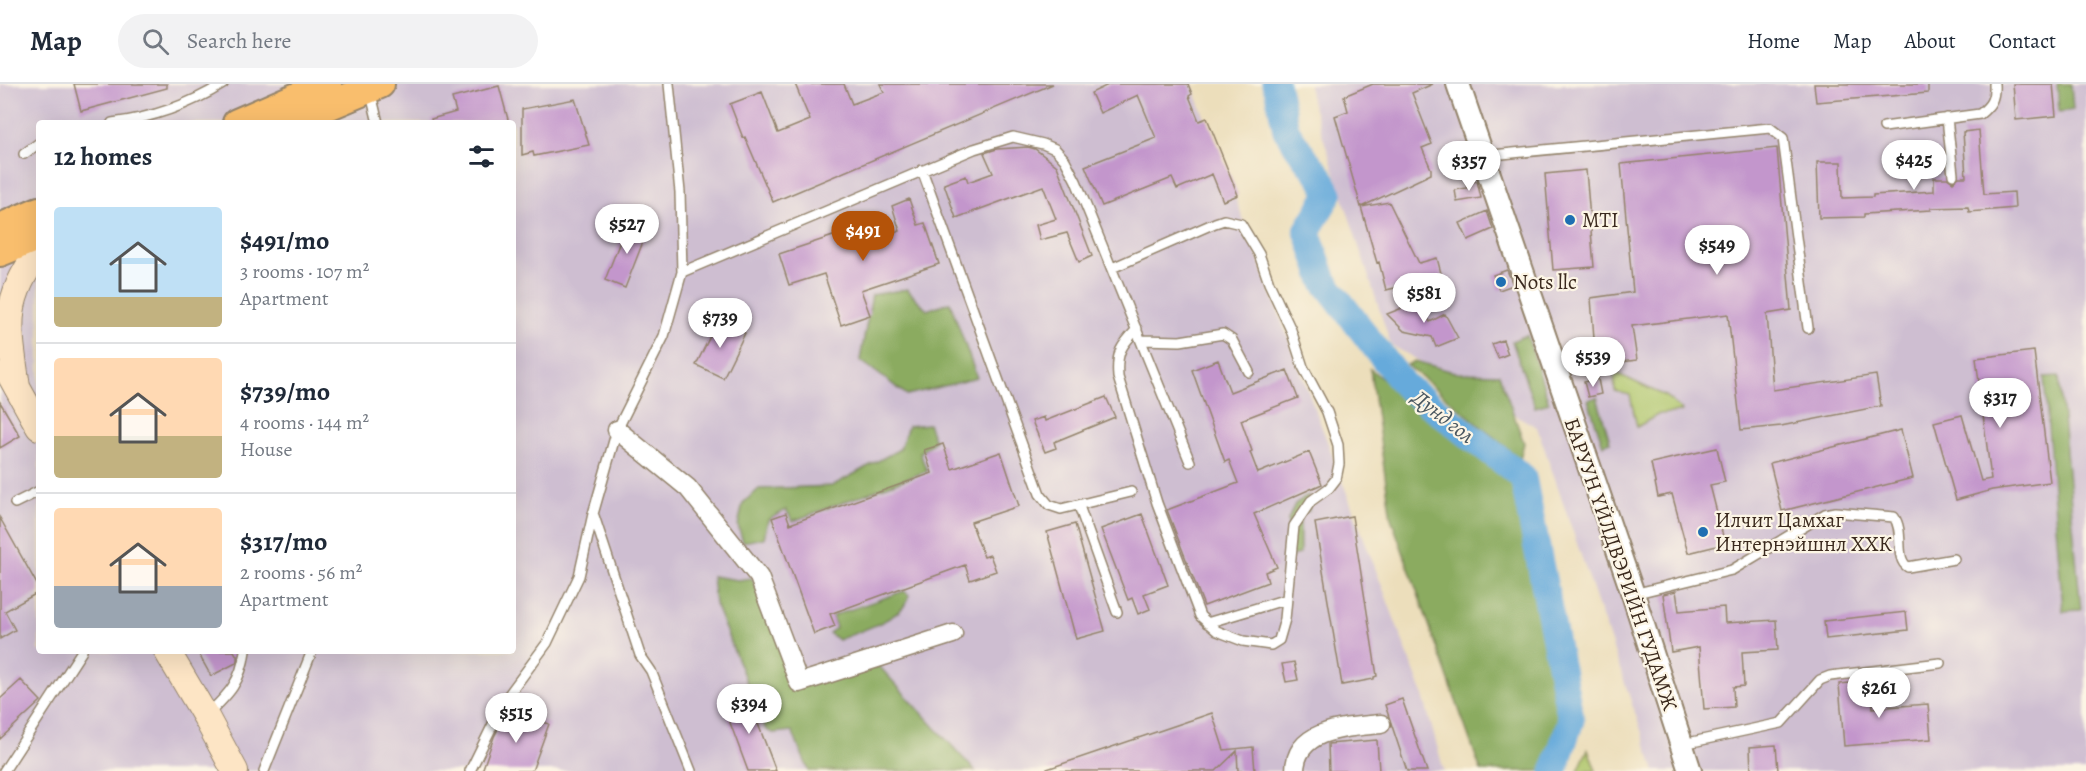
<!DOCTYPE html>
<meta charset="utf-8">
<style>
:root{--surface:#fff;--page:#f2f2f3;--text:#1f2937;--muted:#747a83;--line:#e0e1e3;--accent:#b45309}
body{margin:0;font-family:Alegreya,serif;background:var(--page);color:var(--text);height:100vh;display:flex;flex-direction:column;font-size:22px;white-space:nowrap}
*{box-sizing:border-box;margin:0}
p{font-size:20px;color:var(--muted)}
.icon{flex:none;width:33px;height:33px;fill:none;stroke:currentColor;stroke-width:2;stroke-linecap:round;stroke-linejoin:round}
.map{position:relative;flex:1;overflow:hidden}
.panel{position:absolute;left:36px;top:36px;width:480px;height:534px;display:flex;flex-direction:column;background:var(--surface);border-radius:6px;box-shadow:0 6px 24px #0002}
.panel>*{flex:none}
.price{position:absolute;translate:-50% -51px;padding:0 14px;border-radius:21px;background:#fff;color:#222;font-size:20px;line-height:39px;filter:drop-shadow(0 2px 3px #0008)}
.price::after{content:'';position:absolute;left:50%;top:36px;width:18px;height:14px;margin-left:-9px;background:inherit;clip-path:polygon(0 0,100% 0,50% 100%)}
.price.on{background:var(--accent);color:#fff}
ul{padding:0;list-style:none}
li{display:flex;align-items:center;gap:18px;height:150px;padding:0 18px}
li+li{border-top:2px solid var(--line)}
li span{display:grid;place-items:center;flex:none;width:168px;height:120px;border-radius:6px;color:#555}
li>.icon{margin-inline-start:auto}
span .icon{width:72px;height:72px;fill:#fffc;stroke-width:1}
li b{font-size:26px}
h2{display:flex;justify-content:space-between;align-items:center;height:72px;padding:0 18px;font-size:26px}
header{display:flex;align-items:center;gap:36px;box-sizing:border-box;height:84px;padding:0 30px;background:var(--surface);border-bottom:2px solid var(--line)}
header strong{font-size:28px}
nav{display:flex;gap:33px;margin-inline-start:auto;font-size:21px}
.search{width:420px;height:54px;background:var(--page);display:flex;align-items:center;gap:15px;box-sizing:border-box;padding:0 21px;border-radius:33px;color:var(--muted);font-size:22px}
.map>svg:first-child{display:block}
.industrial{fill:#cebed1;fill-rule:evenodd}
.green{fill:#afc66c;stroke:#757845;stroke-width:1.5}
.forest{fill:#8bab60;stroke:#636a3f;stroke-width:1.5}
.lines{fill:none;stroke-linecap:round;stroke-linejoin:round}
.river{stroke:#66aadb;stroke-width:27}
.building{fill:#c396cc}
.service-casing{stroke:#94846c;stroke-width:12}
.minor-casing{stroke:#94846c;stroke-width:21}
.tertiary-casing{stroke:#94846c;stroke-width:26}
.secondary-casing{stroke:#94846c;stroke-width:28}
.primary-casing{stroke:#94846c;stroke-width:32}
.service{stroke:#fff;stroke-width:9}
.minor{stroke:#fff;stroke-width:18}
.tertiary{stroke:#fff;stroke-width:22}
.secondary{stroke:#fde5c5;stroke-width:26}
.primary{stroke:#f9be6d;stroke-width:28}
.poi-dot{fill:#1f6fb2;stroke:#fcf5e5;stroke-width:2}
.labels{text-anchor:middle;stroke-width:4.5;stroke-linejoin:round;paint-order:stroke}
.poi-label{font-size:21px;fill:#3b2a1e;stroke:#fcf5e5;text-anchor:start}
.street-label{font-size:21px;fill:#3b2a1e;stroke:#fcf5e5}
.water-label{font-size:22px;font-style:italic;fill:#4a5760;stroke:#fcf5e5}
</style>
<header>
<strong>Map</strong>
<div class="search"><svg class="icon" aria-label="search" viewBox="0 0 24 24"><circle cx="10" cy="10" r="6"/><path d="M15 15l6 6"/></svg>Search here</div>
<nav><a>Home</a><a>Map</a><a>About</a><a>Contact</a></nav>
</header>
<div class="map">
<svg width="2086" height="687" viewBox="0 0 2086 687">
<rect width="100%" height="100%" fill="#fcf5e5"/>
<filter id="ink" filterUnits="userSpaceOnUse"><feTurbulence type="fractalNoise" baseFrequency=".0167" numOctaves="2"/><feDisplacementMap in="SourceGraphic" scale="12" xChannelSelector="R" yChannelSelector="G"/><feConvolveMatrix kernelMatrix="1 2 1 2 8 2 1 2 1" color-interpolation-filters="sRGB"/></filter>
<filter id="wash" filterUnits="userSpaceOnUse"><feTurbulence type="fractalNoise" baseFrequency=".008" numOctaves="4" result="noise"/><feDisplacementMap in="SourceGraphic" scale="24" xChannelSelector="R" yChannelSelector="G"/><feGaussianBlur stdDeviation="1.35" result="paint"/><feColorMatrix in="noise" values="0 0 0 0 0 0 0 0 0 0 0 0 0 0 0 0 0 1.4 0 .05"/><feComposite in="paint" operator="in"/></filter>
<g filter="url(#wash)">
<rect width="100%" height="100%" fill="#ecdebb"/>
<path class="industrial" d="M0 0H1192L1422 608 1444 687H0ZM39 39H513V567H39Z
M1309 0H2086V687H1655L1537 343 1391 261 1311 16Z"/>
<path class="green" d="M1618 290 1665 312 1682 326 1681 328 1659 330 1637 343 1630 311 1615 307 1614 293Z
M1588 665 1596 687H1578Z"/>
<path class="forest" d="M2057 0H2071L2073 26 2059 28Z
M907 205 927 226 950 218 977 294 907 311 860 276 872 211Z
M1527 251 1549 319 1535 323 1512 257Z
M1415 277 1457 289 1499 290 1524 359 1520 375 1407 281Z
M1370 285 1517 400 1564 638 1545 687H1481L1391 434Z
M2059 292 2081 526H2080L2063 527 2044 293Z
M1597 313 1610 358 1603 361 1588 316Z
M928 340 935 357 920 369 927 387 793 437 786 426 768 436 764 454 743 458 738 442 743 419 759 405 832 402 900 365 908 342Z
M1308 411 1309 427 1300 428V470L1290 472 1288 436 1295 420Z
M712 492 738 496 752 494 798 601 879 582 975 687H809L792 647 773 649 766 646 715 520Z
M904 507 909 511C907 534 857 548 838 556L829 549 836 544 832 532Z"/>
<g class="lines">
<path class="river" d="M1275 0 1277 3 1286 46 1305 74 1320 92 1329 110 1307 147 1324 197 1404 301 1523 393 1571 636 1554 687"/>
</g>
<g id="blocks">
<path class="building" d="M74 0H167V4L81 27Z
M795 0H844L852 20 884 8 880 0H1053L773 118 745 53 743 54 730 20 762 8 778 49 810 36Z
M1110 0H1188L1192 10 1189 12 1199 37 1207 34 1238 111 1223 117 1212 90 1177 105 1172 94 1102 122 1085 82 1156 54 1138 11 1100 29 1091 9Z
M1373 0H1433L1412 9 1432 60 1422 64 1431 85V90L1361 123 1335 32 1348 27 1344 12Z
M1814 0H1928V9L1816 18Z
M2013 0H2053L2056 32 2016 36Z
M499 2 509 39H432L431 35 456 28 452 14Z
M575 15 589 61 534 72 533 68 522 71V25Z
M1979 46 1984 110 2014 108 2015 124 1969 128 1968 123 1931 124V126L1864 130V133L1819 134 1817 78H1841L1842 114 1873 113V111L1934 107V94H1947L1953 98 1959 93H1966L1963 48Z
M1028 63 1035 65 1057 82 1092 172 1079 178 1067 149 1040 156 1036 141 1056 135 1043 102 956 134 944 100 966 92 968 98 993 89 984 69 997 65Z
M1777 64 1791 226 1767 230 1773 306 1876 291 1881 322 1781 342 1741 346 1728 230 1632 242 1637 276 1596 281 1591 214 1633 208 1621 80Z
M1586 86 1594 183 1553 186 1545 90Z
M1477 97 1481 114 1457 118 1455 106 1467 104 1466 99Z
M909 115 918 141 925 139 939 180 861 206 870 231 841 241 824 190 789 201 779 170 851 146 856 162 900 147 892 122Z
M1389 118 1419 179 1437 174 1442 193 1386 206 1379 178 1377 179 1361 123Z
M1487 127 1493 145 1468 156 1460 139Z
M628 137 648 145 625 204 605 196Z
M1507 186 1513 201 1499 206 1493 191Z
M1420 217 1430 238 1445 230 1458 254 1436 263 1432 253 1404 247 1387 230Z
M718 236 745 249 723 294 696 281Z
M1503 256 1508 270 1498 274 1492 260Z
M2034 267 2050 398 1992 406 1956 416 1934 338 1962 331 1981 397 1991 395 1976 274Z
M1218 276 1230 308 1287 286 1298 314 1241 336 1252 367 1250 368 1258 389 1309 368 1322 400 1254 430 1277 483 1265 488 1268 498 1204 522 1167 426 1238 399 1229 376 1225 378 1192 286Z
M1598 295 1601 310 1588 313 1584 298Z
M1106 313 1115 333 1054 358 1056 364 1045 368 1032 337 1044 333 1045 337Z
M0 318 20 352 0 364Z
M1901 346 1913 394 1782 427 1770 379Z
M943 360 952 385 1001 368 1019 422 971 438 984 473 990 471 996 487 970 496 965 481 830 530 835 542 814 550 772 434 786 429 790 440 932 389 924 366Z
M1717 364 1725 398 1710 401 1725 460 1688 469 1672 410 1658 413 1651 379Z
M1142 430 1168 501 1144 510 1150 525 1138 530 1132 514 1128 516 1101 445Z
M1352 432 1377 592 1374 593V595L1342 601 1315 439Z
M0 434 39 504V508L5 527 15 546 0 555Z
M1075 440 1105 547 1076 555 1047 448Z
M1676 507 1679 527 1724 523 1725 539 1776 536 1778 566 1742 568 1744 602 1733 603 1734 623 1704 625 1699 563 1671 568 1663 510Z
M1906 528 1908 546 1826 555 1824 537Z
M197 567H234L237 572V576L236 579 211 592Z
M1294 578 1298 596 1286 598 1282 580Z
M21 596 41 617 0 655V615Z
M1871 597 1873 624 1928 620 1931 655 1844 662 1839 600Z
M747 611 776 687H748L723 620Z
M1402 615 1427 687H1407L1385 621Z
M508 625 549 640 532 687H482L494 653Z
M1212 629 1224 666 1253 663 1255 687H1238L1237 667 1216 687H1047V685Z
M1377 656 1379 687H1329L1328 660Z
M1776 661 1778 687H1751L1750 663Z"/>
</g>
</g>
<g filter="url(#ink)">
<use href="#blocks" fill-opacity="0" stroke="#94846c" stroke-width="1.5"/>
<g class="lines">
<g class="service-casing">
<path id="service" d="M370 6 378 39
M1947 34 1953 91
M112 39C151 34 189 21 223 0
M1884 43 1980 30C1991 21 1995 15 1994 0
M24 70 39 59
M1482 72 1770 44 1783 54 1808 244
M922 86 1040 410 1049 421 1061 425 1131 408
M1112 184 1215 139 1224 136 1241 140 1259 170 1269 199 1291 246 1303 283 1327 328 1338 361 1339 380 1336 395 1329 404 1311 417 1294 442 1285 535 1279 556 1271 561 1243 557 1217 547 1200 532 1157 419 1118 293C1116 268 1121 262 1137 245
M682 188 974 65 1013 53 1043 60 1055 65 1065 76 1076 97 1190 378
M1141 256 1180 257 1223 250 1232 256 1249 288
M15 419 39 407
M1079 422 1117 528
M594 432 640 571 651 587 691 687
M1633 510 1732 486 1825 430 1835 428 1894 433C1905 448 1894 475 1908 483L1954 475
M1207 539 1287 515
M207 631C229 610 241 598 245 567
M1683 660 1781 639 1820 596 1830 592 1940 579
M4 687 82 567
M264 687 312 567
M470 687 505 616 547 559 579 492 593 430 617 346 664 252 682 188 680 108 669 0"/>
</g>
<g class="minor-casing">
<path id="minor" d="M617 346 688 404 759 493 799 599 953 550
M1295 687C1295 644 1349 643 1381 640"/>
</g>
<g class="tertiary-casing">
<path id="tertiary" d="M1458 0 1633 510 1690 687"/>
</g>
<g class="secondary-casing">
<path id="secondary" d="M9 289 39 343
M17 303C9 246 1 217 39 168
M167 567 206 633 235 687"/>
</g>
<g class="primary-casing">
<path id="primary" d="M237 39 327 0
M287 39 380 0
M0 144 39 127
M0 168 39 152"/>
</g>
<use href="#service" class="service"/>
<use href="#minor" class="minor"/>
<use href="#tertiary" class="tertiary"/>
<use href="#secondary" class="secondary"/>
<use href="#primary" class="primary"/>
</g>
</g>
<g class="poi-dot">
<circle cx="1570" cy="136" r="6"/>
<circle cx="1501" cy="198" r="6"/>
<circle cx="1703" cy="448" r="6"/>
</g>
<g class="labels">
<g class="poi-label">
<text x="1582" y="143">MTI</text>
<text x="1513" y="205">Nots llc</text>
<text x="1715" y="443">Илчит Цамхаг<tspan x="1715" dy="24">Интернэйшнл ХХК</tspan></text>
</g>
<g class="street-label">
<text transform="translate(1621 480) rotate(71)" y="7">БАРУУН ҮЙЛДВЭРИЙН ГУДАМЖ</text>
</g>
<g class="water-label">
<text transform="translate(1444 332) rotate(38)" y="8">Дунд гол</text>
</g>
</g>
</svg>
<b class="price" style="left:1914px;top:107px">$425</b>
<b class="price" style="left:1469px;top:108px">$357</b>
<b class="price" style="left:627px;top:171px">$527</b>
<b class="price on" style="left:863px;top:178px">$491</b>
<b class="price" style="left:1717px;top:192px">$549</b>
<b class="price" style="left:1424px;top:240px">$581</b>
<b class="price" style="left:720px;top:265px">$739</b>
<b class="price" style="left:1593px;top:304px">$539</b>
<b class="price" style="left:2000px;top:345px">$317</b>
<b class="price" style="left:1879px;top:635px">$261</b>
<b class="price" style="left:749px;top:651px">$394</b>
<b class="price" style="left:516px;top:660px">$515</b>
<section class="panel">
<h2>12 homes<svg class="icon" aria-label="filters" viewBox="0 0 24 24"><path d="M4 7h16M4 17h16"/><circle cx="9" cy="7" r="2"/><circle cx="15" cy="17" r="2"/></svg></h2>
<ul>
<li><span style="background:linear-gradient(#bfe0f5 75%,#c2b280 0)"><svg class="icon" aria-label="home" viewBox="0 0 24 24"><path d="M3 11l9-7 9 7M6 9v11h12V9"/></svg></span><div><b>$491/mo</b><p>3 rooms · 107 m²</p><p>Apartment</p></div></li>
<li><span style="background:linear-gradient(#ffd9b3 65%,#c2b280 0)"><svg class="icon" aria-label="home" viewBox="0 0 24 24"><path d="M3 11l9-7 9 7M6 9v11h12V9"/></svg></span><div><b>$739/mo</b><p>4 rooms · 144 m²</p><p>House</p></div></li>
<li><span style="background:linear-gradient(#ffd9b3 65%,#9aa5b1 0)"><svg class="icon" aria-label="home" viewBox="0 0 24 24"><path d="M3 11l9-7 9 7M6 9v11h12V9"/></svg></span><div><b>$317/mo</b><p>2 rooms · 56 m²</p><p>Apartment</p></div></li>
</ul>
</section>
</div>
